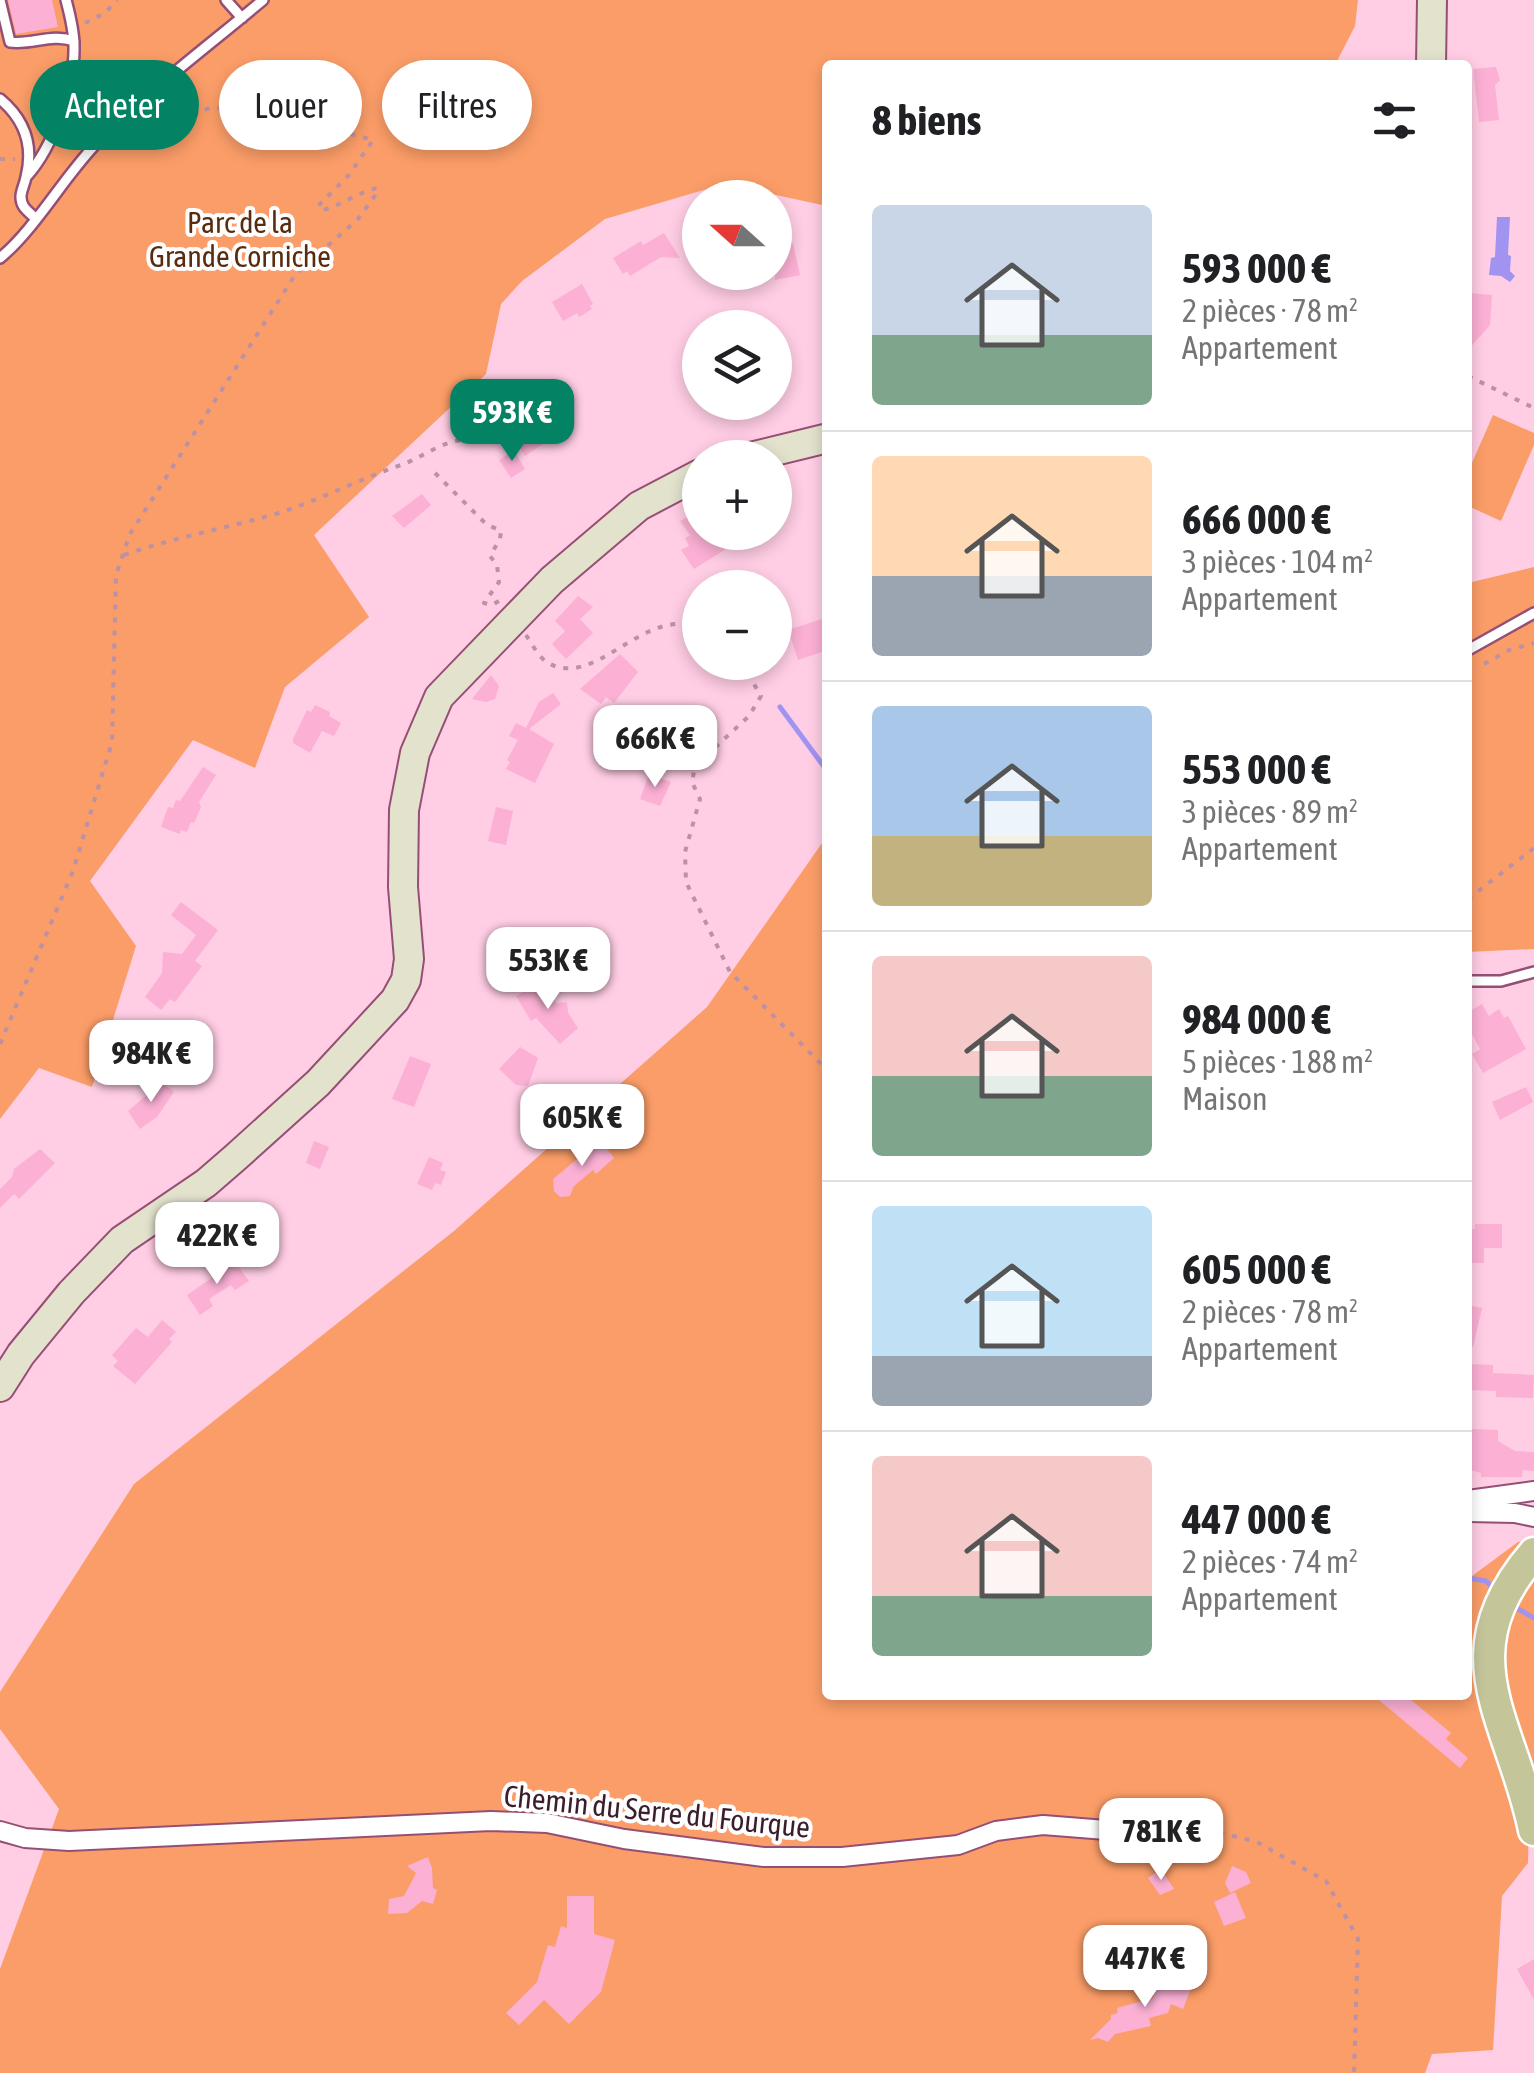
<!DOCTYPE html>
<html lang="fr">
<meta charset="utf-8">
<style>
:root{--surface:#fff;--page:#f2f2f2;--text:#202124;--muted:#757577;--line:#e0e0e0;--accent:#038364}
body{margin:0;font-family:"Asap Condensed",sans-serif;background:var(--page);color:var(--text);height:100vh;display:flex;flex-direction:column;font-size:38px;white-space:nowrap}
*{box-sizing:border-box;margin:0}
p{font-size:32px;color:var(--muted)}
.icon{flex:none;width:55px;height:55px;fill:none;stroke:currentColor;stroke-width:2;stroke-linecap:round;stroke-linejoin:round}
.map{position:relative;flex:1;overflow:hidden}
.sheet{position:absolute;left:822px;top:60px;width:650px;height:1640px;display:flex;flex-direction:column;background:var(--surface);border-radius:10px;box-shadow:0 5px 15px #0003}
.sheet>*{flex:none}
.top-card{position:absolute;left:30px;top:60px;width:642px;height:90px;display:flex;gap:20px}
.needle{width:65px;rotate:291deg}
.controls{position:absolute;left:682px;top:180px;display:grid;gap:20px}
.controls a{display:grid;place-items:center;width:110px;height:110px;border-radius:50%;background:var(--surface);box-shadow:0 5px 15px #0003;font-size:50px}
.price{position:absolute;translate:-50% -85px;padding:0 22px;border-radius:20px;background:#fff;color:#222;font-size:32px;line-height:65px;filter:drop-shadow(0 2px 5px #0008)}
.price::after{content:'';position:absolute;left:50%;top:60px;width:30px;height:22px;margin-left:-15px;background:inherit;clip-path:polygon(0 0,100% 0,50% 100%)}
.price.on{background:var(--accent);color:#fff}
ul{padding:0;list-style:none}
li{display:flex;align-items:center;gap:30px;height:250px;padding:0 50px}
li+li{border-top:2px solid var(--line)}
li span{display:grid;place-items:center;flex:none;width:280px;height:200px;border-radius:10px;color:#555}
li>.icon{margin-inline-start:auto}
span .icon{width:120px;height:120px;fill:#fffc;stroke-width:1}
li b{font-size:42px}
h2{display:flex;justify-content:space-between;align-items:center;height:120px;padding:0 50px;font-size:42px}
.pill{padding:0 35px;border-radius:45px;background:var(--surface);box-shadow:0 5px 15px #0003;font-size:35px;line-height:90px}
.pill.on{background:var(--accent);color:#fff}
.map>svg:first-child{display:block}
.green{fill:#fb9d68}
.water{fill:#a194f0}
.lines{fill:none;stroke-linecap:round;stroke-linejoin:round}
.stream{stroke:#a194f0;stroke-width:5}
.building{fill:#fbb0d4}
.lane-casing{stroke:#964f74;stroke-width:14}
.street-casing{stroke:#964f74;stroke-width:22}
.secondary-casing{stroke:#964f74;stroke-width:32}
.primary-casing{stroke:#fff;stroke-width:35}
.path{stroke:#bc91a5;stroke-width:4;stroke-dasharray:5 8;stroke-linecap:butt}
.lane{stroke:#fff;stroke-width:9}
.street{stroke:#fff;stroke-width:18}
.secondary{stroke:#e2e2cd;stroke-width:28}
.primary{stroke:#c5c59a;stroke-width:30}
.labels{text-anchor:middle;stroke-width:8;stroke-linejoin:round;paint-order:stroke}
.park-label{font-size:30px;fill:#592b0f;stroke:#fefefe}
.street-label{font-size:30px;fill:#3b1d2c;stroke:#fefefe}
</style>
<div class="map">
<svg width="1534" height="2073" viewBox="0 0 1534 2073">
<rect width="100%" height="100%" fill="#ffcde4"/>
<path class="green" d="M0 0H1358L1355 26 1335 65H828L827 206 724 184 605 219 522 281 501 304 486 374 314 535 369 617 285 687 255 768 193 740 90 881 136 946 92 1087 39 1068 0 1119Z
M1493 415 1534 433V445L1501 521 1468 506V472Z
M1534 567V949L1468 952V583Z
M827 836 828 1695H1468V1579L1518 1542 1534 1540V1769L1530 1772 1528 1863 1502 1896 1493 2050 1432 2054 1425 2073H0V1969L59 1809 0 1729V1692L134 1484 454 1231 707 1007Z"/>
<path class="water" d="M1497 217H1510L1508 255 1511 256 1510 271 1515 276 1510 282 1501 276 1489 275 1491 258 1495 257Z"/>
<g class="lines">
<path class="stream" d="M780 707 828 772
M1468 1578 1486 1581 1495 1590
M1511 1605 1534 1618"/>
</g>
<path class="building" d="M8 0H52L58 27 16 34Z
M1496 67 1500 80 1495 85 1499 120 1479 122 1473 69Z
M664 233 680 258 661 257 630 276 627 271 623 274 613 258 641 241 643 245Z
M793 243 800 275 775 280V247Z
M582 284 593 304 590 306 592 309 579 317 577 313 563 321 552 302Z
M1468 293 1492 295 1490 325 1468 350Z
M537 419 550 439 525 456 512 436Z
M514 450 525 469 511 478 499 460Z
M422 494 431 505 404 528 392 516Z
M700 510V532H726L734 544 694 569 681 550 689 546 685 538 690 535 680 521Z
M578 596 593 607 580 619 593 633 566 659 552 644 565 631 555 621Z
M828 617V650L798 660 788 630Z
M620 654 638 672 614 703 606 697 601 704 580 689Z
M491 675 499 686 495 699 486 702 472 699Z
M553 693 561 704 529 729 554 744 535 783 506 769 510 762 507 760 518 740 509 736 516 723 526 728 539 702Z
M315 705 330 712 329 716 341 723 334 736 322 731 310 753 293 743V739L307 710 311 712Z
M203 767 216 775 199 802 201 807 194 823 191 822 187 832 181 830 180 834 161 827 168 807 173 808 176 800 180 801Z
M649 774 671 782 660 806 640 799Z
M496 807 513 811 506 845 488 841Z
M181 902 218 930 195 961 202 966 175 1002 170 999 161 1010 145 997 162 973 163 952 182 954 196 935 171 915Z
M544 981 556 1003 567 1002 568 1013 578 1028 560 1044 536 1018 531 1021 516 996Z
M1482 1004 1489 1016 1499 1009 1504 1018 1508 1016 1526 1049 1483 1073 1472 1054 1480 1049 1468 1027V1012Z
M520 1047 538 1058 528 1086 516 1085 499 1069Z
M410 1056 431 1064 414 1107 392 1099Z
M162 1082 174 1092 157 1117 140 1129 128 1111Z
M1526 1087 1533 1102 1500 1120 1492 1102Z
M600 1140 614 1158 596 1174 593 1170 574 1186 570 1196 560 1197 554 1191 553 1179Z
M314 1141 329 1147 320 1169 306 1163Z
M40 1149 55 1163 19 1199 14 1194 0 1208V1189L12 1177 14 1169Z
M429 1157 443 1163 440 1170 446 1172 441 1185 435 1183 432 1190 417 1184Z
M1475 1224H1502V1248H1484V1263H1468L1469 1229H1475Z
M235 1262 249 1281 235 1290 231 1285 209 1299 213 1306 200 1315 187 1295Z
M1468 1305 1482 1308 1473 1347H1468Z
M162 1320 176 1332 169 1339 172 1342 135 1384 113 1366 118 1361 112 1355 136 1328 148 1337Z
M1468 1364 1493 1365V1373L1534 1375 1533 1398 1496 1397V1391L1470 1390Z
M1472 1429 1498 1430V1441L1515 1451 1534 1452V1471L1523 1470 1522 1477H1481V1473L1470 1470Z
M1373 1695H1405L1451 1733 1446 1739 1468 1758 1460 1768Z
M428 1857 432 1868 433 1888 437 1890 433 1904 422 1901 407 1913 388 1914 389 1899 404 1896 416 1873 407 1866Z
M1232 1866 1246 1872 1251 1883 1230 1893 1225 1883Z
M1161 1869 1174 1889 1160 1895 1148 1878Z
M1235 1892 1246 1918 1224 1926 1214 1902Z
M567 1896H594V1934L615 1940 601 1992 569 2024 544 2000 519 2025 506 2013 537 1982 548 1945 555 1947 561 1926 567 1928Z
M1534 1959V2000L1517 1969Z
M1160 1977 1191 1988 1183 2009 1171 2004 1168 2013 1149 2018 1151 2026 1115 2034 1108 2042 1098 2038 1090 2040 1111 2019V2015L1118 2013 1117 2008 1153 1998Z"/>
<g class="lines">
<g class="lane-casing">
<path id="lane" d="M0 0 10 42C33 45 51 33 74 41
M226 0 242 18
M0 99C24 119 34 145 26 177 24 188 17 196 24 207 27 211 31 214 35 218
M27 176C53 147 75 86 74 46 74 31 70 15 66 0
M0 258C34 230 62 180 94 146 146 92 206 48 263 0
M1468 650 1534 613
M1468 981H1501L1534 972"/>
</g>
<g class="street-casing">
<path id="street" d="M1468 1500 1534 1491
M1468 1512 1515 1513 1534 1517
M0 1831 25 1838 69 1841 491 1821 547 1823 624 1839 764 1857H842L958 1845 996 1831 1043 1825 1106 1830 1154 1850"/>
</g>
<g class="secondary-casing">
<path id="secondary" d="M1431 65 1432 0
M746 458 828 438
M0 1387 21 1354 71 1293 122 1240 206 1183 236 1157 318 1083 395 1000 406 980 409 959 403 887 404 810 415 753 439 697 552 580 639 506 700 474"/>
</g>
<g class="primary-casing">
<path id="primary" d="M1534 1553C1445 1656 1512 1721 1534 1830"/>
</g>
<path class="path" d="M85 23 105 13 117 0
M0 159H15
M1468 376 1534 408
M435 473 486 524 501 531 500 539 490 556 497 565 499 582 484 603 492 605 504 598
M124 555C172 538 222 529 272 515 316 502 357 480 401 465 422 458 450 435 472 441
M526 635C531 643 538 655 545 661 594 694 643 604 700 628
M741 662 761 696 749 716 695 766 692 782 700 799 685 852 686 882 730 972 828 1071
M1484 664 1509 650 1534 643
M1468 899 1534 848
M0 1044 73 871 112 742 116 575 130 534 295 275 358 219 377 193V188C358 192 342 205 323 210L318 206 349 175 373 140 347 133 346 120 335 127 325 126 324 116 332 109 328 100 308 114 296 104 286 116 272 102 261 114 251 108 233 111 212 107 199 112 153 106
M1173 1849 1206 1847 1221 1833 1257 1842 1326 1881 1358 1939 1354 2073"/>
<use href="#lane" class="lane"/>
<use href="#street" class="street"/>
<use href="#secondary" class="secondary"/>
<use href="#primary" class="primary"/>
</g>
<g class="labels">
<g class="park-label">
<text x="240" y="233">Parc de la<tspan x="240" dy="34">Grande Corniche</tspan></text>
</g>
<g class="street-label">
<text transform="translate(657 1812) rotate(6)" y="10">Chemin du Serre du Fourque</text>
</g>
</g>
</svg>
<div class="controls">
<a><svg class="needle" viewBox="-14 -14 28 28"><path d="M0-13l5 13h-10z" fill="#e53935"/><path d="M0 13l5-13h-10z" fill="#757577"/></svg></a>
<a><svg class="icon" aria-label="layers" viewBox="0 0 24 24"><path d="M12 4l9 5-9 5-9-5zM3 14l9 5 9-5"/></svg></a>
<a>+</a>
<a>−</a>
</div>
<b class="price on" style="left:512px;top:464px">593K €</b>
<b class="price" style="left:655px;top:790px">666K €</b>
<b class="price" style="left:548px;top:1012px">553K €</b>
<b class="price" style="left:151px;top:1105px">984K €</b>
<b class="price" style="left:582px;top:1169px">605K €</b>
<b class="price" style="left:217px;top:1287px">422K €</b>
<b class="price" style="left:1161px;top:1883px">781K €</b>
<b class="price" style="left:1145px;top:2010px">447K €</b>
<div class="top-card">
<a class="pill on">Acheter</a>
<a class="pill">Louer</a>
<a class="pill">Filtres</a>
</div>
<section class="sheet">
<h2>8 biens<svg class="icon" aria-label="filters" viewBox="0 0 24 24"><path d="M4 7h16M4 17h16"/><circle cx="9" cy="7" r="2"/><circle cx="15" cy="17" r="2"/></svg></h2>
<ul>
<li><span style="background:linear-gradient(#c9d6e8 65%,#7fa58c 0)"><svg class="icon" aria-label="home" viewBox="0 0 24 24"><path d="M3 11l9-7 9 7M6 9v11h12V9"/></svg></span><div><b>593 000 €</b><p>2 pièces · 78 m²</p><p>Appartement</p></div></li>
<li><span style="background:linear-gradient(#ffd9b3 60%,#9aa5b1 0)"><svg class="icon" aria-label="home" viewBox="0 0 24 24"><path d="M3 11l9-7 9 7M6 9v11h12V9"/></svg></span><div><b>666 000 €</b><p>3 pièces · 104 m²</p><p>Appartement</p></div></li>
<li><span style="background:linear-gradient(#a9c7e8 65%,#c2b280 0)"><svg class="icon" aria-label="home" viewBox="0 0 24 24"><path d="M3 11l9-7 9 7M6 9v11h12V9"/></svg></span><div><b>553 000 €</b><p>3 pièces · 89 m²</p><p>Appartement</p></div></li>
<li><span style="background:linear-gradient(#f6c9c9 60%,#7fa58c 0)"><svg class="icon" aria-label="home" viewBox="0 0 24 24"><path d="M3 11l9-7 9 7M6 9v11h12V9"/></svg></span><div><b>984 000 €</b><p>5 pièces · 188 m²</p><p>Maison</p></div></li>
<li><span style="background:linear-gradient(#bfe0f5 75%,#9aa5b1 0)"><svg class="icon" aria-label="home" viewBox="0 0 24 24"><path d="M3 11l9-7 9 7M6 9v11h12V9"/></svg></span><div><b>605 000 €</b><p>2 pièces · 78 m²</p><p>Appartement</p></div></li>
<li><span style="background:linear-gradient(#f6c9c9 70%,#7fa58c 0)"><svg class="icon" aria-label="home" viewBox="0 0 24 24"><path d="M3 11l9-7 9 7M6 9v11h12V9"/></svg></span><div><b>447 000 €</b><p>2 pièces · 74 m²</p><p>Appartement</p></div></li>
</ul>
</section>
</div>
